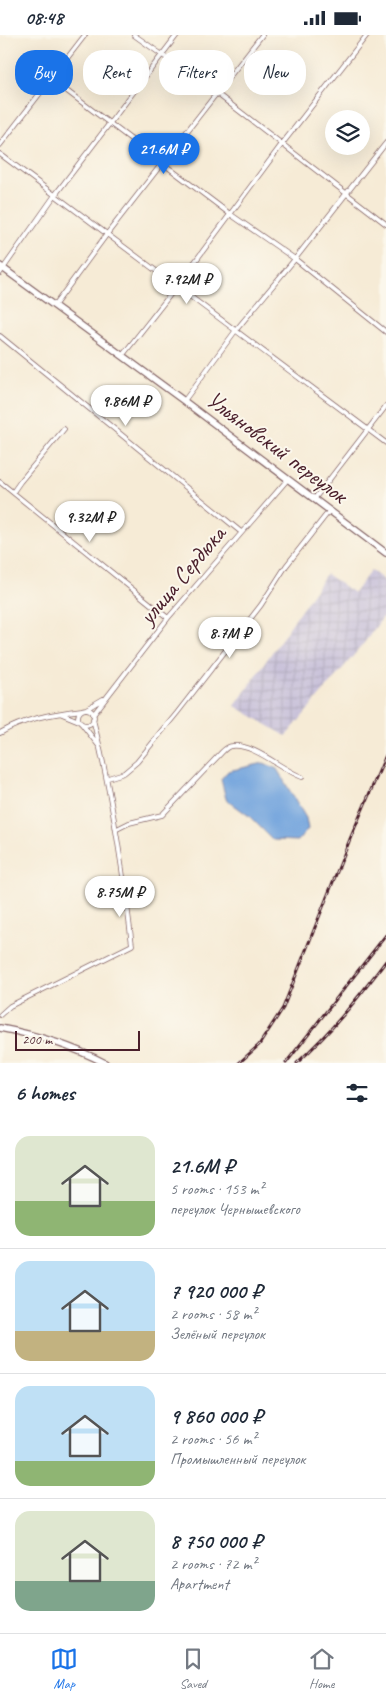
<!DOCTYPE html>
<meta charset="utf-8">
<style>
:root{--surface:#fff;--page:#f2f2f3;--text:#1f2937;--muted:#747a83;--line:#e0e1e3;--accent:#1a73e8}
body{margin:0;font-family:Caveat,sans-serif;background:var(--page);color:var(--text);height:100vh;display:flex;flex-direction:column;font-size:19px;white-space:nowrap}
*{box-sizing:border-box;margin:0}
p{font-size:16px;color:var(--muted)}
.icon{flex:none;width:28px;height:28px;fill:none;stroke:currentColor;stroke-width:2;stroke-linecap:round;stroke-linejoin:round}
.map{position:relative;height:1028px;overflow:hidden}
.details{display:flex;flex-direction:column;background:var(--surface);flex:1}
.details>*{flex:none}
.banner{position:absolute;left:15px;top:15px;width:356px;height:45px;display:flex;gap:10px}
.tools{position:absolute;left:325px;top:75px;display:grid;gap:10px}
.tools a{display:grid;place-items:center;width:45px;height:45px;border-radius:50%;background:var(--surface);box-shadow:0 5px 20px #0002;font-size:25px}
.scale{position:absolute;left:15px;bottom:12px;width:125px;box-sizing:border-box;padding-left:5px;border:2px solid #4a1f2b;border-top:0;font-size:14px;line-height:18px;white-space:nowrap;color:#4a1f2b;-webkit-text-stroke:4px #fbf7ec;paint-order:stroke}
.price{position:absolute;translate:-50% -42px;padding:0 11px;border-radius:18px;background:#fff;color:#222;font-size:16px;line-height:32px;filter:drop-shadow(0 1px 2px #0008)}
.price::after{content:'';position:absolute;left:50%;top:30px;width:15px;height:11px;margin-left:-8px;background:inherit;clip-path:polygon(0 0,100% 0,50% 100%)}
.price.on{background:var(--accent);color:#fff}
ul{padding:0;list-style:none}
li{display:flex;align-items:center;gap:15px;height:125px;padding:0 15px}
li+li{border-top:1px solid var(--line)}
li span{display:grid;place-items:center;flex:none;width:140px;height:100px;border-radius:15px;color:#555}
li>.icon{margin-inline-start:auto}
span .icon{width:60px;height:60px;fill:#fffc;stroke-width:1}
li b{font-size:21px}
h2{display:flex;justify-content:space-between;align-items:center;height:60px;padding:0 15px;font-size:21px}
.tag{padding:0 18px;border-radius:20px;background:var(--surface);box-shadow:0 5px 20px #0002;font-size:18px;line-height:45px}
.tag.on{background:var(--accent);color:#fff}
.status{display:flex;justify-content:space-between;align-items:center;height:35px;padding:0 25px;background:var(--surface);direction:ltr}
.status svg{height:14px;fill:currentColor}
.tabs{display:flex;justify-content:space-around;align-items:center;height:70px;border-top:1px solid var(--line);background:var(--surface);font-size:14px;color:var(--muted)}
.tabs a{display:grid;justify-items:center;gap:2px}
.tabs .on{color:var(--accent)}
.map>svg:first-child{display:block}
.industrial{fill:url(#industrial-grid)}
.water{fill:#73a4dd;stroke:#5e6284}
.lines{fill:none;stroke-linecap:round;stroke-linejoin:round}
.minor-casing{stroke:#866667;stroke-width:5.5}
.secondary-casing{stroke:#866667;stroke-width:8}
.minor{stroke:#fff;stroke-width:4}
.secondary{stroke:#fff;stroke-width:5.5}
.rail-casing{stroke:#4a1f2b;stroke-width:3}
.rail{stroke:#fbf7ec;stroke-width:1;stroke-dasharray:4;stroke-linecap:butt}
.labels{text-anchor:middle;stroke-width:4;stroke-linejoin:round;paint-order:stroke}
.street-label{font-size:24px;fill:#4a1f2b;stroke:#fbf7ec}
</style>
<div class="status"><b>08:48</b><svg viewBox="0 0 49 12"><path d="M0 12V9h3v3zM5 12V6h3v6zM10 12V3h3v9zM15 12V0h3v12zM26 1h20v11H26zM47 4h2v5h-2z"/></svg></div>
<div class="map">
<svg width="386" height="1028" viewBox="0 0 386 1028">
<defs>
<pattern id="industrial-grid" width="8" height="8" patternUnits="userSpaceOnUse" patternTransform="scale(1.25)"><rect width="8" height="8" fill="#c7c0d9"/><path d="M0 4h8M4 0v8" fill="none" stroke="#aca5ba"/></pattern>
</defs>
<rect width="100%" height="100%" fill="#fbf7ec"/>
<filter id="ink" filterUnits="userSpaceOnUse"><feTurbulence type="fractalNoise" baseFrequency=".02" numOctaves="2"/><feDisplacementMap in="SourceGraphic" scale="10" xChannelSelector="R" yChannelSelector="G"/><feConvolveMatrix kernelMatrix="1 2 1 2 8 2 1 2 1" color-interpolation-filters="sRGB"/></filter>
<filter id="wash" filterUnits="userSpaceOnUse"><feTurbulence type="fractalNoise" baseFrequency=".0096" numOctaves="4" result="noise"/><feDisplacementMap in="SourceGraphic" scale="20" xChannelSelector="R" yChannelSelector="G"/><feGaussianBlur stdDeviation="1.12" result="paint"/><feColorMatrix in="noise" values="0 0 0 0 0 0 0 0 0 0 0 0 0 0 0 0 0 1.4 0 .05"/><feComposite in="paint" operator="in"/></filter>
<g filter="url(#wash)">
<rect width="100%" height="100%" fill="#f6ebd6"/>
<path class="industrial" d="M371 535 386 547V578L364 608 286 701 235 671 326 539 354 558Z"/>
<path class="water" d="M264 728 277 734 306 783 308 794 298 806 273 805 249 781 226 764 221 744 228 736Z"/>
</g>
<g filter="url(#ink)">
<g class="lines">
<g class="minor-casing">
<path id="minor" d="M134 0 216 58 386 189
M51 44 230 179 295 224 386 297
M0 110 85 0
M0 119 386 408
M0 238 55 160 177 0
M54 271 107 199 262 0
M0 301 241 497
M122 321 177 251 282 109 367 0
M184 366 236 295 295 224 386 108
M0 447 168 583
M13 457 20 447 64 394
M315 463 386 371
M86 674 103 664
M78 682a8 8 0 1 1 16 0a8 8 0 1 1-16 0Z
M62 679 79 686
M93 680 168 583 288 444
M82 689 99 711
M0 698C26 683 52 679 82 675
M108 743 124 738 137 727 177 678 261 570 286 531 330 475
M117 794 129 788 162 780 222 717C225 714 228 711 232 711 253 708 282 735 302 742
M0 980 10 971 132 910C123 834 112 759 93 684"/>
</g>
<g class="secondary-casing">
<path id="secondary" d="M0 231 184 366 386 518
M0 993C37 1000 72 1011 105 1028"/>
</g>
<use href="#minor" class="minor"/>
<use href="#secondary" class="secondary"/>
<g class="rail-casing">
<path id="rail" d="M239 1028 259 1010 283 973 350 804 386 720
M286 1028 386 900
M297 1028C331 997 358 963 386 926"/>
</g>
<use href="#rail" class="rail"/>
</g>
</g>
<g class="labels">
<g class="street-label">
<text transform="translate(277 412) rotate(37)" y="8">Ульяновский переулок</text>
<text transform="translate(182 540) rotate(-50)" y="8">улица Сердюка</text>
</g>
</g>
</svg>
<div class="tools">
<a><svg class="icon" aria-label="layers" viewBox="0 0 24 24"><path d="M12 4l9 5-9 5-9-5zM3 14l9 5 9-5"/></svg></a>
</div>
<div class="scale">200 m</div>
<b class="price on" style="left:164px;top:140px">21.6M ₽</b>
<b class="price" style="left:187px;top:270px">7.92M ₽</b>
<b class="price" style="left:126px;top:392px">9.86M ₽</b>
<b class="price" style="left:90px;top:508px">9.32M ₽</b>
<b class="price" style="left:230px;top:624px">8.7M ₽</b>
<b class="price" style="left:120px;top:883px">8.75M ₽</b>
<div class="banner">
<a class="tag on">Buy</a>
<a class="tag">Rent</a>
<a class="tag">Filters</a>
<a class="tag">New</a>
</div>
</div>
<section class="details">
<h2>6 homes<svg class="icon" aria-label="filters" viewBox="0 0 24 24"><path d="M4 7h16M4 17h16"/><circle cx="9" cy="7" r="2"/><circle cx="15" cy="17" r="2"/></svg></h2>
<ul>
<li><span style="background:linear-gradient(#dfe7d0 65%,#8fb573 0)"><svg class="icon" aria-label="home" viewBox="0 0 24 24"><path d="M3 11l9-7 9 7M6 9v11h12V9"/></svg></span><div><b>21.6M ₽</b><p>5 rooms · 153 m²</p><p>переулок Чернышевского</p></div></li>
<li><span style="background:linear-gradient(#bfe0f5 70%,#c2b280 0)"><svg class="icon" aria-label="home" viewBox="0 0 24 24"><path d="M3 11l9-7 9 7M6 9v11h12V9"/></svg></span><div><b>7 920 000 ₽</b><p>2 rooms · 58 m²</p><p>Зелёный переулок</p></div></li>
<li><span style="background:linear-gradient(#bfe0f5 75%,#8fb573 0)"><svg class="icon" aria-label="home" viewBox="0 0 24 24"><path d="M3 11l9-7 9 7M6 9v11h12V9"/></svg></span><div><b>9 860 000 ₽</b><p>2 rooms · 56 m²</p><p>Промышленный переулок</p></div></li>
<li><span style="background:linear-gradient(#dfe7d0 70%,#7fa58c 0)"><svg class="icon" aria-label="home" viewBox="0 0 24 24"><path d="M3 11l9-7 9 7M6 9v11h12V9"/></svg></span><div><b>8 750 000 ₽</b><p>2 rooms · 72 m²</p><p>Apartment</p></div></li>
</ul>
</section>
<nav class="tabs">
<a class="on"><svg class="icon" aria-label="map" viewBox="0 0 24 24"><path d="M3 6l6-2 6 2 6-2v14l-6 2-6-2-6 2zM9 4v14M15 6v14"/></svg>Map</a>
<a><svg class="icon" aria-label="saved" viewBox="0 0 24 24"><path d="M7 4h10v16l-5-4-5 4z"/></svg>Saved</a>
<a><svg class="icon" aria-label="home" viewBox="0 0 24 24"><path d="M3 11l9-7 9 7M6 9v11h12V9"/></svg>Home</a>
</nav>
